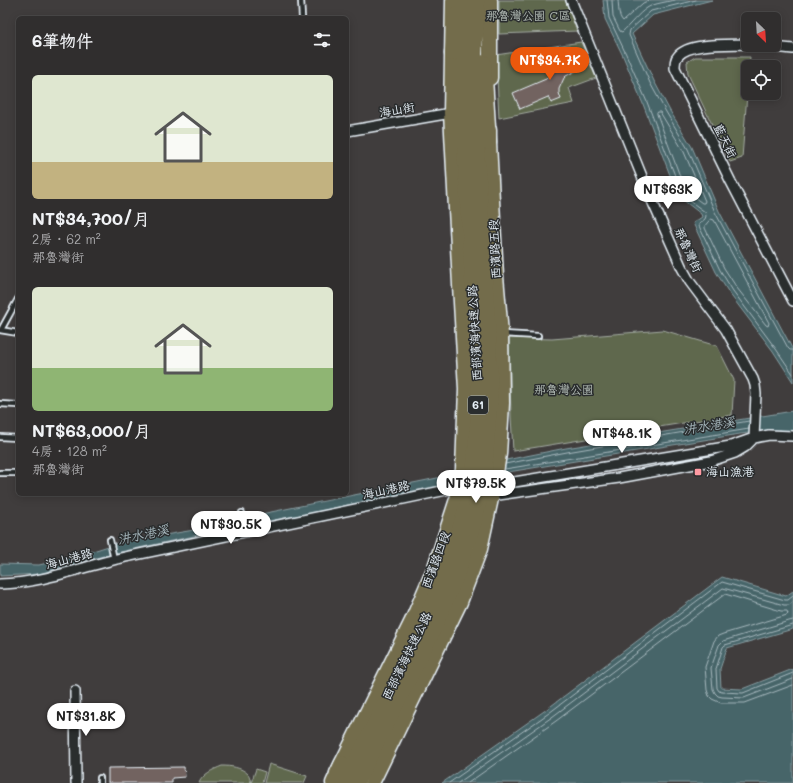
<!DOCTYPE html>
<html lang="zh-TW">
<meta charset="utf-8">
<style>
:root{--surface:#302e2e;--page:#383636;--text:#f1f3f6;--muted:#a8a8aa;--line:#4b4a4a;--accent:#ea580c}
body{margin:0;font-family:Mali,"LXGW WenKai TC",sans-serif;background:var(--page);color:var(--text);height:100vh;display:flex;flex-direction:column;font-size:15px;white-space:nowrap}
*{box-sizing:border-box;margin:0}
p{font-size:13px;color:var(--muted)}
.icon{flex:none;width:22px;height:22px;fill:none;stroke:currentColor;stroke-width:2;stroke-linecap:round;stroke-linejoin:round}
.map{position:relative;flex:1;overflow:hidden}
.drawer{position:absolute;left:16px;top:16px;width:333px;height:480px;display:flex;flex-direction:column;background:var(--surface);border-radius:6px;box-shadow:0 2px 10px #0003,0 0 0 1px var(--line)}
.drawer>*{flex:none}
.needle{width:26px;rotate:155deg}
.fabs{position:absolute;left:741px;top:12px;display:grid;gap:8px}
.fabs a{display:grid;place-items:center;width:40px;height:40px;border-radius:6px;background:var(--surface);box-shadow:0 2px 10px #0003,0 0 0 1px var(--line);font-size:20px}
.price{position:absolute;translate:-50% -34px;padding:0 9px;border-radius:14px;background:#fff;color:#222;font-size:13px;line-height:26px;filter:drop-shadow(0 1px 2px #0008)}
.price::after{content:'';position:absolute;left:50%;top:24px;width:12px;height:9px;margin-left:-6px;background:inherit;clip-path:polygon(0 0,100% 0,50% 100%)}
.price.on{background:var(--accent);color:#fff}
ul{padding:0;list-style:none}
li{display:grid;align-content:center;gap:8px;height:212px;padding:0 16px}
li span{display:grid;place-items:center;height:124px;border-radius:6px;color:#555}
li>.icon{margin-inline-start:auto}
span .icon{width:72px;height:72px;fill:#fffc;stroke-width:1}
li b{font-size:17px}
h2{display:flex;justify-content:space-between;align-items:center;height:48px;padding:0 16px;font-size:17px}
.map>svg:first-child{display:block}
.green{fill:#5f674e;stroke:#a4aca3}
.water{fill:#476569;stroke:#879da2}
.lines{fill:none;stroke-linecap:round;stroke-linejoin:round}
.shore{stroke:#a8b9bf;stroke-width:1}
.building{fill:#726361;stroke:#e8f1f8}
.service-casing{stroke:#e8f1f8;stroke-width:8}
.minor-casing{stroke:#e8f1f8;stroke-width:12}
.primary-casing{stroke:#e8f1f8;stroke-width:17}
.trunk-casing{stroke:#e8f1f8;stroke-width:17}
.service{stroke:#2a2d2e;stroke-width:4.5}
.minor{stroke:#2a2d2e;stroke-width:9}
.primary{stroke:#736c4b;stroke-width:14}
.trunk{stroke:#736c4b;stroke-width:14}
.poi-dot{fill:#ff9aa2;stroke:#2a2d2e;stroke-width:1.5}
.labels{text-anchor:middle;stroke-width:3;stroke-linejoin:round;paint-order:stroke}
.shield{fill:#2a2d2e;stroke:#afb6bb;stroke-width:1}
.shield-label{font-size:11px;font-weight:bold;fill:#e8f1f8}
.park-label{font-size:12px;fill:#b1bab4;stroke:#2a2d2e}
.street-label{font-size:12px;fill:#e8f1f8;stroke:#2a2d2e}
.poi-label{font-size:12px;fill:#e8f1f8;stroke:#2a2d2e;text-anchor:start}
.water-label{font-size:13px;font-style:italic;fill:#a8b9bf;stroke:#2a2d2e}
</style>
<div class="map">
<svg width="793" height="783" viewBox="0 0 793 783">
<rect width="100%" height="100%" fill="#403d3d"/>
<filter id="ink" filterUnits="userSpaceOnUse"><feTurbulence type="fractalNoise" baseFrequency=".025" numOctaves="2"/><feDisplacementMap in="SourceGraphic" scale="8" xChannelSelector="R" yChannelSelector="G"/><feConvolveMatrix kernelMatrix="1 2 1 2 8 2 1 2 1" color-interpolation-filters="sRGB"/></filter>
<g filter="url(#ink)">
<path class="green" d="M499 0H565L577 31 499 34Z
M581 42 596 78 569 88 574 103 499 118 496 55Z
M695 57H750L749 67H748V81L742 158 730 162 688 74 687 62Z
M663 330 717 346 734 380 732 415 513 451 511 416 509 338 552 339Z
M269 764 307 776 304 783H264Z
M222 766C230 766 241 767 248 774 250 776 250 780 251 783L256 769 265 772 262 783H199C203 774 212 770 222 766Z"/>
<path class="water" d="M603 0H712L653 15 632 34 654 81 670 111 692 147 719 211 793 350V382L773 351 729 293 716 272 693 223 702 217 701 214 683 200 673 183 643 104 623 56 605 19Z
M793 411V431L771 430 740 434 502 473 374 499 317 512 231 528 120 552 75 563 39 574 0 576V564L39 565 74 557 118 543 200 529 266 513 452 475 506 460 566 448Z
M722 577 786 596 793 591V629L727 648 720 669 721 688 742 689 793 669V783H442L547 709Z"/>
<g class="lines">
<path class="shore" d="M607 0 609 18 626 54 647 102 677 181 686 198 705 212 706 216 705 219 699 224V226L720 270 733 291 776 349 793 374
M612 0 613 17 620 31 622 32C630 25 638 14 647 8 654 3 668 2 675 0
M618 0C619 7 618 16 623 21L643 3 650 0
M696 0 651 11 630 30 629 35 650 83 666 112 688 149 715 212 788 348 790 350H793
M658 112H660L684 152 705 201 704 203H702L690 194 681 179 657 114Z
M711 219 714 220 769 323 768 326 766 325 737 288 724 268 705 228V226Z
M505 464 567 452 749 421
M505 469 749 429
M793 620 789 621 723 641 719 645 711 668 713 689 715 693 718 696 722 697 744 698 793 679
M793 625 725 645 723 647 716 669 717 688 719 691 722 692 743 693 793 673
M449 783 549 713 722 582 785 600H788L793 596
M458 783 552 717 723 588 784 605H789L793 602
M468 783 556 721 725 594 781 611H787L788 614 787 615 723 634 718 636 714 641 705 667 707 690 709 696 712 699 721 703H745L793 685"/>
</g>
<path class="building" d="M553 48 561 63 583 55 587 65 566 76 564 78 559 89V93L561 99 551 103 548 97 520 109 513 93 546 79 551 74 550 66 544 51Z
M184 767 185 777 172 778V783H108V768Z"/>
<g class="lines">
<g class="service-casing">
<path id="service" d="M301 0 302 18
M0 330 18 333
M1 330 18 299
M503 334 538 336
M0 404 18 405
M0 437 18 438
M0 473H18
M242 513 246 532
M110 540 114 560
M100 783V778"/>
</g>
<g class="minor-casing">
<path id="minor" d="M571 0 649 194 682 268 690 282 726 330 753 379 755 385 756 394 754 438
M748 44C731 45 689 42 678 56 675 59 675 63 675 68L731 182 793 301
M754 45 793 49
M347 131 451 113
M491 485 502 484 731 446 754 438 769 435 793 436
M487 496H491L619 478 711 461 735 453 745 447 752 440
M0 584C45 583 86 565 130 556 240 533 350 510 461 487H464
M75 691 76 783"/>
</g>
<g class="primary-casing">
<path id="primary" d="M490 78V0
M337 773 412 621 435 567 461 487 463 469 466 389 460 285 451 113 453 0
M372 783 460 602 480 549 494 485 499 454 502 403 501 334 496 276 489 143V130"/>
</g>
<g class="trunk-casing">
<path id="trunk" d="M452 54 456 14
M484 62 489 143
M333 783 342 763
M345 783 420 630 445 574 472 487 479 401 477 344 472 283 464 147V0
M357 783 431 636 457 576 475 521 484 484 491 394 489 336 477 147 475 54 478 0"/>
</g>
<use href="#service" class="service"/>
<use href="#minor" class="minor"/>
<use href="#primary" class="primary"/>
<use href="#trunk" class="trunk"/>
</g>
</g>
<rect class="poi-dot" x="694" y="468" width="8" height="8" rx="2"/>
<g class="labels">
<rect class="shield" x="468" y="396" width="20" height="18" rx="3"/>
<g class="shield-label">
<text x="478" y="409">61</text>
</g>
<g class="park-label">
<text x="528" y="20">那魯灣公園 C區</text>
<text x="564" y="394">那魯灣公園</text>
</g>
<g class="street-label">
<text transform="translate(397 110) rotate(-10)" y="4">海山街</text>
<text transform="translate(725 141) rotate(64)" y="4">藍天街</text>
<text transform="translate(495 249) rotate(-93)" y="4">西濱路五段</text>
<text transform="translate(688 250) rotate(65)" y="4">那魯灣街</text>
<text transform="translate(475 333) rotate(-93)" y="4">西部濱海快速公路</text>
<text transform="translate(386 490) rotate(-12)" y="4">海山港路</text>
<text transform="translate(69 559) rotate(-15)" y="4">海山港路</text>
<text transform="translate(436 560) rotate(-70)" y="4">西濱路四段</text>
<text transform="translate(407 656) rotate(-64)" y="4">西部濱海快速公路</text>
</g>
<g class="poi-label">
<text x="706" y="476">海山漁港</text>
</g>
<g class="water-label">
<text transform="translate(709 425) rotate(-9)" y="5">汫水港溪</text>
<text transform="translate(143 534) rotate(-12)" y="5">汫水港溪</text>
</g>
</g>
</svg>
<div class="fabs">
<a><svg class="needle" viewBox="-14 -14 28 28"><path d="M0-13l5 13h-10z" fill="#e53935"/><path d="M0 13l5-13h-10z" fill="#a8a8aa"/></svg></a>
<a><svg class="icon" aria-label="locate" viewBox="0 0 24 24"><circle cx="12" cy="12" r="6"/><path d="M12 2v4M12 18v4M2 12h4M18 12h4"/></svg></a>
</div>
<b class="price on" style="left:550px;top:81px">NT$34.7K</b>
<b class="price" style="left:668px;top:210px">NT$63K</b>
<b class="price" style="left:622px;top:454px">NT$48.1K</b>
<b class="price" style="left:476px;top:504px">NT$79.5K</b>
<b class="price" style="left:231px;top:545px">NT$30.5K</b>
<b class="price" style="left:86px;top:737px">NT$31.8K</b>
<section class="drawer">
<h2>6筆物件<svg class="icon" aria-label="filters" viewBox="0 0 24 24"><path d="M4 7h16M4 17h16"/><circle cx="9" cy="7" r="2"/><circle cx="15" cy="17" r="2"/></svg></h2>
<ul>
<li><span style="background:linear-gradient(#dfe7d0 70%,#c2b280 0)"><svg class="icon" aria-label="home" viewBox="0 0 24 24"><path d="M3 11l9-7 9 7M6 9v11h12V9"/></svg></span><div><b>NT$34,700/月</b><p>2房 · 62 m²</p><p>那魯灣街</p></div></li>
<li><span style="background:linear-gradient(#dfe7d0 65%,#8fb573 0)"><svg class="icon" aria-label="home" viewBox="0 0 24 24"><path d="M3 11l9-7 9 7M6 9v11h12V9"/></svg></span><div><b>NT$63,000/月</b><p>4房 · 128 m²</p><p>那魯灣街</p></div></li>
</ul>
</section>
</div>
